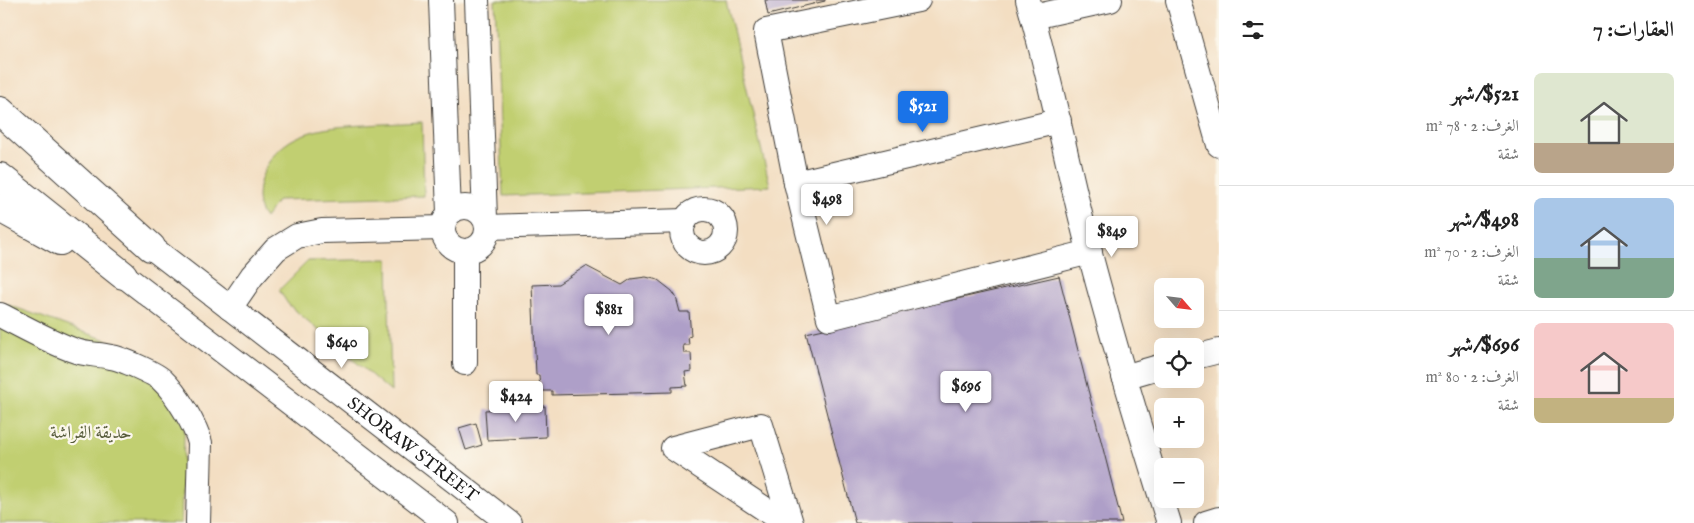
<!DOCTYPE html>
<html lang="ar">
<meta charset="utf-8">
<style>
:root{--surface:#fff;--page:#f6f6f6;--text:#222;--muted:#767676;--line:#e0e0e0;--accent:#1a73e8}
body{margin:0;font-family:"IM FELL English",Amiri,serif;background:var(--page);color:var(--text);direction:rtl;height:100vh;display:flex;flex-direction:column;font-size:19px;white-space:nowrap}
*{box-sizing:border-box;margin:0}
p{font-size:16px;color:var(--muted)}
.icon{flex:none;width:28px;height:28px;fill:none;stroke:currentColor;stroke-width:2;stroke-linecap:round;stroke-linejoin:round}
.map{position:relative;flex:1;overflow:hidden;direction:ltr}
.sheet{display:flex;flex-direction:column;background:var(--surface);width:475px}
.sheet>*{flex:none}
.needle{width:32px;rotate:118deg}
.buttons{position:absolute;left:1154px;top:278px;display:grid;gap:10px}
.buttons a{display:grid;place-items:center;width:50px;height:50px;border-radius:8px;background:var(--surface);box-shadow:0 5px 20px #0002;font-size:25px}
.price{position:absolute;translate:-50% -42px;padding:0 11px;border-radius:5px;background:#fff;color:#222;font-size:16px;line-height:32px;filter:drop-shadow(0 1px 2px #0008)}
.price::after{content:'';position:absolute;left:50%;top:30px;width:15px;height:11px;margin-left:-8px;background:inherit;clip-path:polygon(0 0,100% 0,50% 100%)}
.price.current{background:var(--accent);color:#fff}
ul{padding:0;list-style:none}
li{display:flex;align-items:center;gap:15px;height:125px;padding:0 20px}
li+li{border-top:1px solid var(--line)}
li span{display:grid;place-items:center;flex:none;width:140px;height:100px;border-radius:8px;color:#555}
li>.icon{margin-inline-start:auto}
span .icon{width:60px;height:60px;fill:#fffc;stroke-width:1}
li b{font-size:21px}
h2{display:flex;justify-content:space-between;align-items:center;height:60px;padding:0 20px;font-size:21px}
main{display:flex;flex:1;min-height:0}
.map>svg:first-child{display:block}
.green{fill:#c1cf71;stroke:#6e7646}
.building{fill:#ae9fc8}
.lines{fill:none;stroke-linecap:round;stroke-linejoin:round}
.minor-casing{stroke:#3c3935;stroke-width:26}
.highway-casing{stroke:#3c3935;stroke-width:30}
.minor{stroke:#fff;stroke-width:24}
.highway{stroke:#fff;stroke-width:28}
.labels{text-anchor:middle;stroke-width:4.5;stroke-linejoin:round;paint-order:stroke}
.park-label{font-size:18px;fill:#565b3a;stroke:#fbf7ec}
.street-label{font-size:18px;fill:#1c1c1c;stroke:#fbf7ec}
</style>
<main>
<section class="sheet">
<h2>العقارات: 7<svg class="icon" aria-label="filters" viewBox="0 0 24 24"><path d="M4 7h16M4 17h16"/><circle cx="9" cy="7" r="2"/><circle cx="15" cy="17" r="2"/></svg></h2>
<ul>
<li><span style="background:linear-gradient(#dfe7d0 70%,#b9a48a 0)"><svg class="icon" aria-label="home" viewBox="0 0 24 24"><path d="M3 11l9-7 9 7M6 9v11h12V9"/></svg></span><div><b>$521/شهر</b><p>الغرف: 2 · 78 m²</p><p>شقة</p></div></li>
<li><span style="background:linear-gradient(#a9c7e8 60%,#7fa58c 0)"><svg class="icon" aria-label="home" viewBox="0 0 24 24"><path d="M3 11l9-7 9 7M6 9v11h12V9"/></svg></span><div><b>$498/شهر</b><p>الغرف: 2 · 70 m²</p><p>شقة</p></div></li>
<li><span style="background:linear-gradient(#f6c9c9 75%,#c2b280 0)"><svg class="icon" aria-label="home" viewBox="0 0 24 24"><path d="M3 11l9-7 9 7M6 9v11h12V9"/></svg></span><div><b>$696/شهر</b><p>الغرف: 2 · 80 m²</p><p>شقة</p></div></li>
</ul>
</section>
<div class="map">
<svg width="1219" height="523" viewBox="0 0 1219 523">
<rect width="100%" height="100%" fill="#fbf7ec"/>
<filter id="ink" filterUnits="userSpaceOnUse"><feTurbulence type="fractalNoise" baseFrequency=".02" numOctaves="2"/><feDisplacementMap in="SourceGraphic" scale="10" xChannelSelector="R" yChannelSelector="G"/><feConvolveMatrix kernelMatrix="1 2 1 2 8 2 1 2 1" color-interpolation-filters="sRGB"/></filter>
<filter id="wash" filterUnits="userSpaceOnUse"><feTurbulence type="fractalNoise" baseFrequency=".0096" numOctaves="4" result="noise"/><feDisplacementMap in="SourceGraphic" scale="20" xChannelSelector="R" yChannelSelector="G"/><feGaussianBlur stdDeviation="1.12" result="paint"/><feColorMatrix in="noise" values="0 0 0 0 0 0 0 0 0 0 0 0 0 0 0 0 0 1.4 0 .05"/><feComposite in="paint" operator="in"/></filter>
<g filter="url(#wash)">
<rect width="100%" height="100%" fill="#f3dec2"/>
<path class="green" d="M495 0H726L770 186 503 196Z
M422 122 424 196 278 200 265 218C256 207 257 192 261 179 277 131 322 127 365 125 384 124 403 123 422 122Z
M388 259 391 392 288 304 279 290 308 261Z
M0 302 151 356 185 411 181 523H0Z"/>
<g id="blocks">
<path class="building" d="M765 0H825V1L768 15Z
M586 266 622 285 631 279 646 277 658 280 672 291 676 297 680 312H689L691 336 688 337 689 345H683L684 353H691L692 371 685 372 687 386 672 387V392L552 395V391H540L539 375H536L532 285 558 284Z
M1059 276 1122 523H855L806 333Z
M545 406 546 437 487 440 485 410Z
M476 423 482 445 466 450 459 428Z"/>
</g>
</g>
<g filter="url(#ink)">
<use href="#blocks" fill-opacity="0" stroke="#3c3935" stroke-width="1"/>
<g class="lines">
<g class="minor-casing">
<g id="minor">
<path d="M441 0 449 213"/>
<path d="M477 0 485 218"/>
<path d="M918 0 766 31 796 183 829 318 1090 252"/>
<path d="M1028 0C1052 84 1068 170 1090 254 1114 344 1141 434 1169 523"/>
<path d="M1178 0 1219 145"/>
<path d="M1033 17 1110 0"/>
<path d="M796 183 1059 121"/>
<circle cx="465" cy="229" r="22"/>
<circle cx="704" cy="231" r="22"/>
<path d="M487 227 685 221"/>
<path id="s1" d="M151 247 509 523"/>
<path d="M123 275 447 523"/>
<path d="M230 308 252 276 276 249 297 236 322 231 443 228"/>
<path d="M0 315C24 327 48 341 73 350 85 355 98 354 111 357 120 358 157 374 163 381 176 393 196 426 200 443L198 523"/>
<path d="M1195 357 1219 351"/>
<path d="M465 363V251"/>
<path d="M1124 377 1162 366"/>
<path d="M786 523 673 448 761 425 791 523"/>
<path d="M1206 523 1219 519"/>
</g>
</g>
<g class="highway-casing">
<path id="highway" d="M0 111 151 247
M0 177 123 275
M0 208 60 241"/>
</g>
<use href="#minor" class="minor"/>
<use href="#highway" class="highway"/>
</g>
</g>
<g class="labels">
<g class="park-label">
<text x="91" y="438">حديقة الفراشة</text>
</g>
<g class="street-label">
<text dy="6" stroke="none"><textPath href="#s1" startOffset="331">SHORAW STREET</textPath></text>
</g>
</g>
</svg>
<div class="buttons">
<a><svg class="needle" viewBox="-14 -14 28 28"><path d="M0-13l5 13h-10z" fill="#e53935"/><path d="M0 13l5-13h-10z" fill="#767676"/></svg></a>
<a><svg class="icon" aria-label="locate" viewBox="0 0 24 24"><circle cx="12" cy="12" r="6"/><path d="M12 2v4M12 18v4M2 12h4M18 12h4"/></svg></a>
<a>+</a>
<a>−</a>
</div>
<b class="price current" style="left:923px;top:133px">$521</b>
<b class="price" style="left:827px;top:226px">$498</b>
<b class="price" style="left:1112px;top:258px">$849</b>
<b class="price" style="left:609px;top:336px">$881</b>
<b class="price" style="left:342px;top:369px">$640</b>
<b class="price" style="left:966px;top:413px">$696</b>
<b class="price" style="left:516px;top:423px">$424</b>
</div>
</main>
